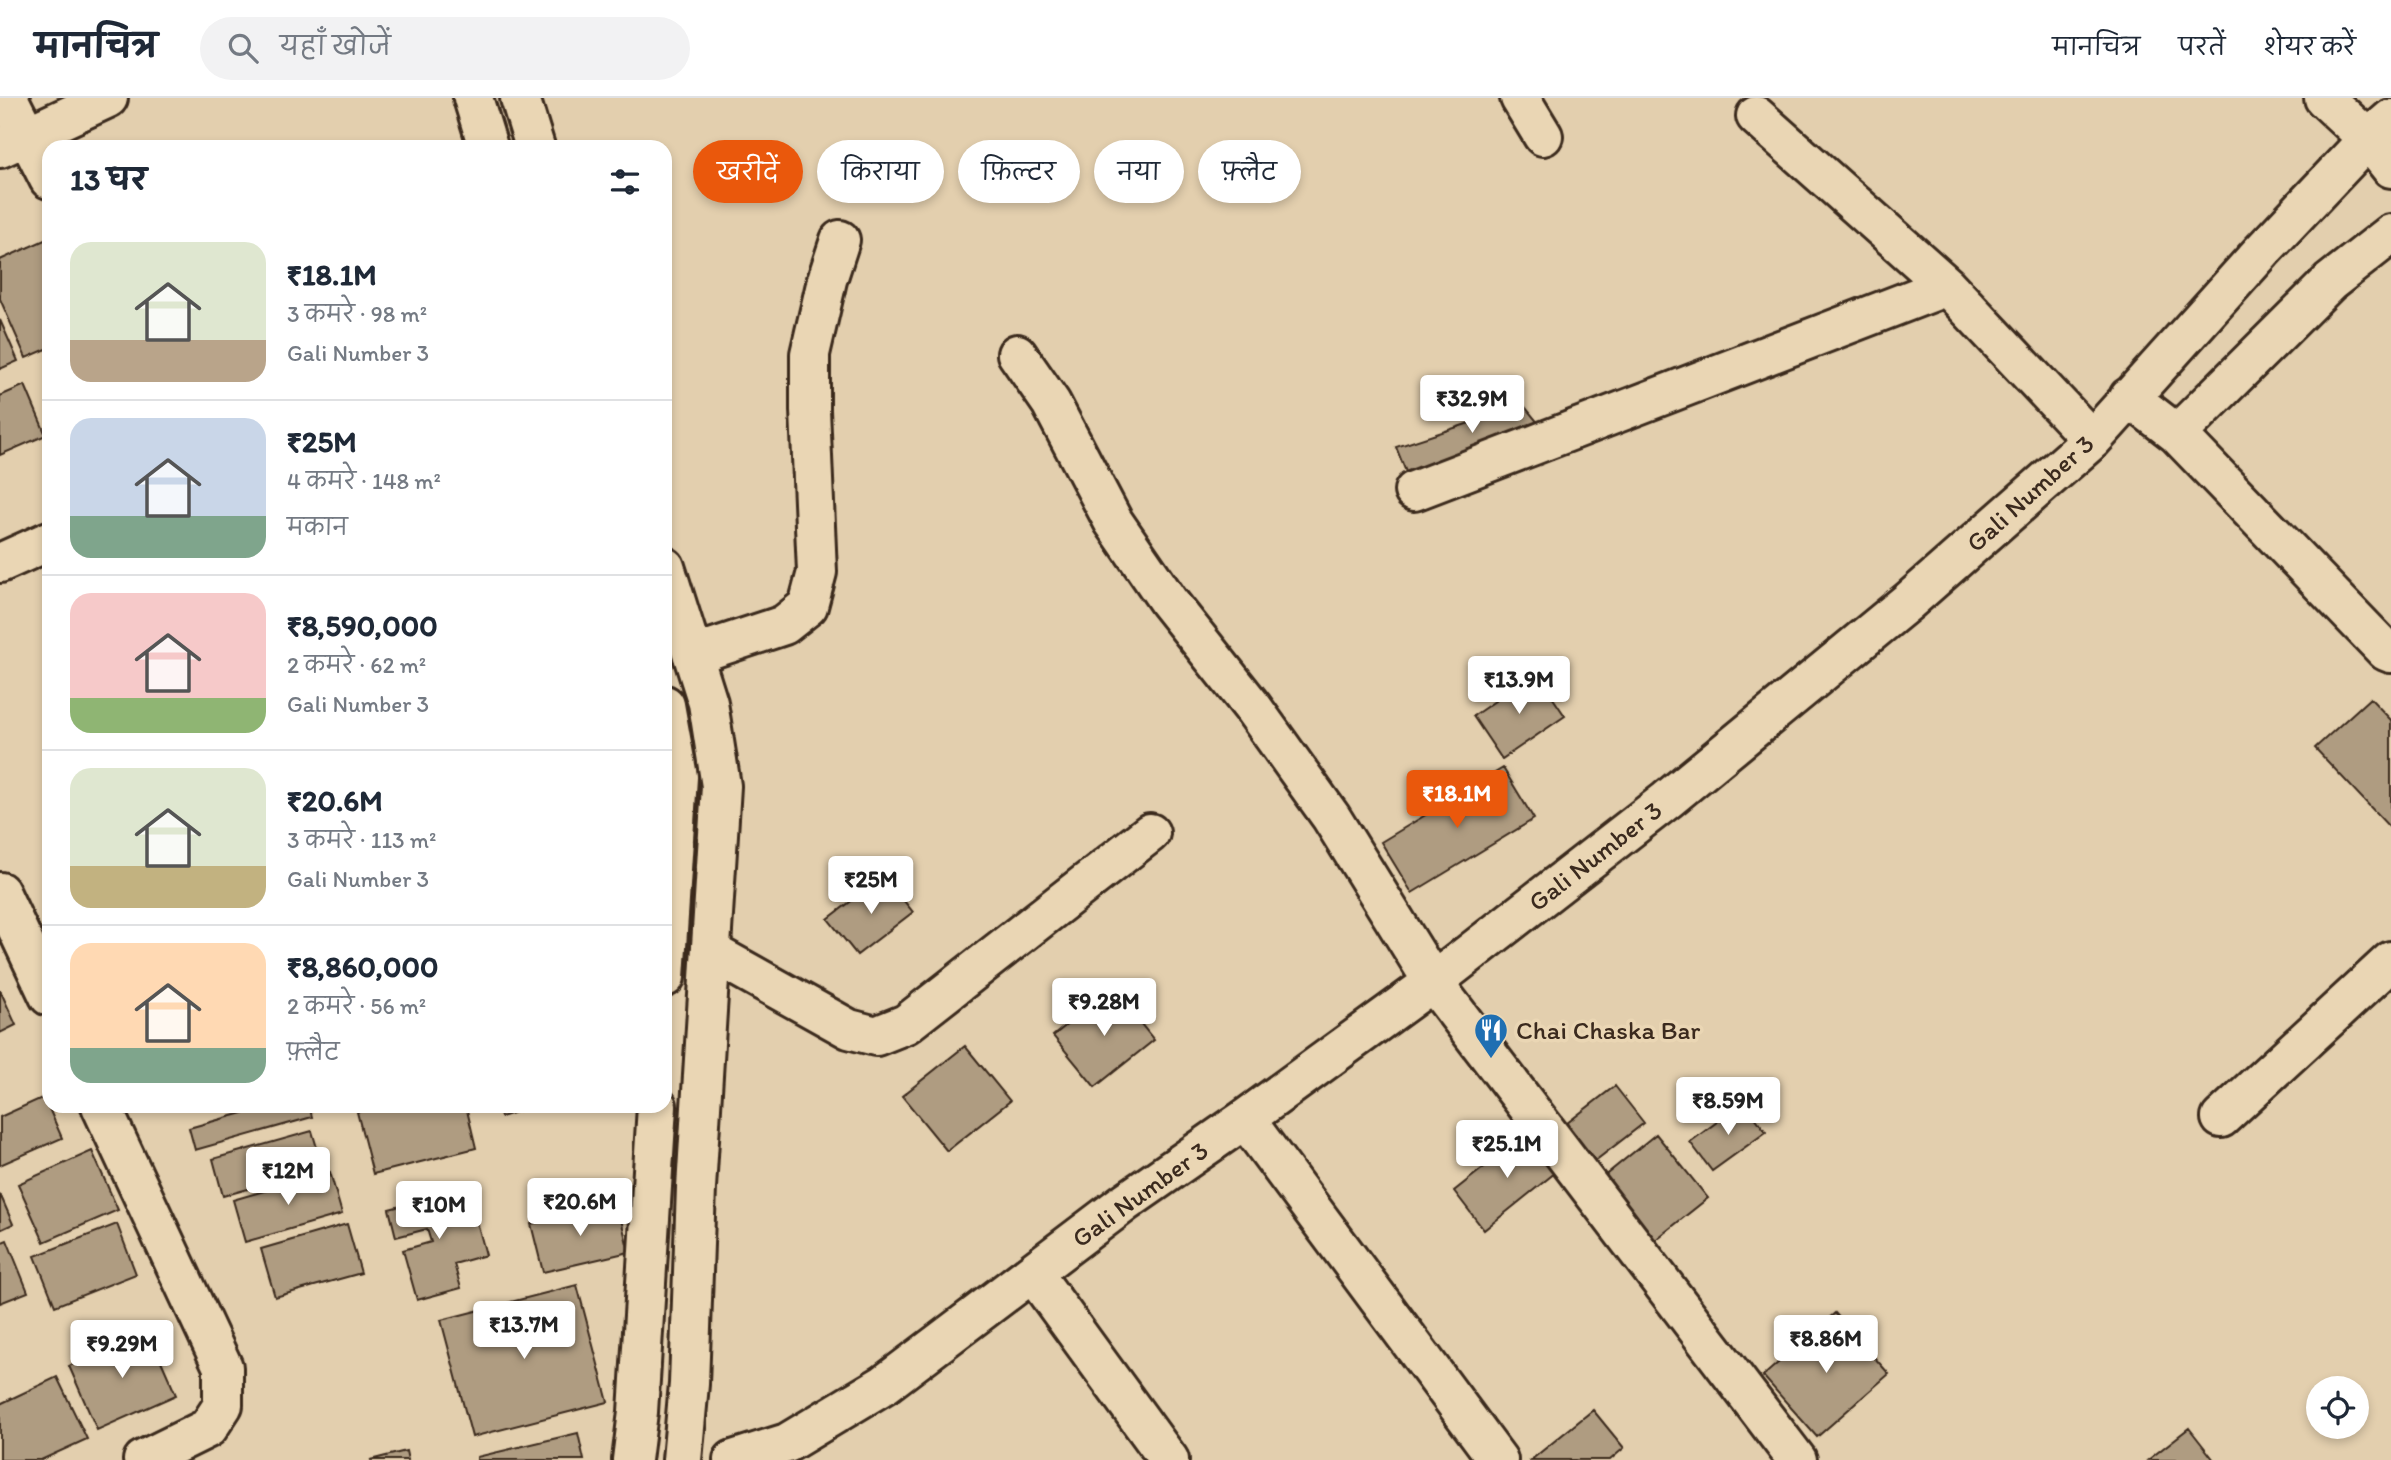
<!DOCTYPE html>
<html lang="hi">
<meta charset="utf-8">
<style>
:root{--surface:#fff;--page:#f2f2f3;--text:#1f2937;--muted:#747a83;--line:#e0e1e3;--accent:#ea580c}
body{margin:0;font-family:Itim,"Playpen Sans Deva",sans-serif;background:var(--page);color:var(--text);height:100vh;display:flex;flex-direction:column;font-size:26px;white-space:nowrap}
*{box-sizing:border-box;margin:0}
p{font-size:23px;color:var(--muted)}
.icon{flex:none;width:38px;height:38px;fill:none;stroke:currentColor;stroke-width:2;stroke-linecap:round;stroke-linejoin:round}
.map{position:relative;flex:1;overflow:hidden}
.details{position:absolute;left:42px;top:42px;width:630px;height:973px;display:flex;flex-direction:column;background:var(--surface);border-radius:21px;box-shadow:0 4px 10px #0003}
.details>*{flex:none}
.hud{position:absolute;left:693px;top:42px;width:665px;height:63px;display:flex;gap:14px}
.buttons{position:absolute;left:2306px;top:1278px;display:grid;gap:14px}
.buttons a{display:grid;place-items:center;width:63px;height:63px;border-radius:50%;background:var(--surface);box-shadow:0 4px 10px #0003;font-size:35px}
.price{position:absolute;translate:-50% -60px;padding:0 16px;border-radius:7px;background:#fff;color:#222;font-size:23px;line-height:46px;filter:drop-shadow(0 2px 4px #0008)}
.price::after{content:'';position:absolute;left:50%;top:42px;width:21px;height:16px;margin-left:-10px;background:inherit;clip-path:polygon(0 0,100% 0,50% 100%)}
.price.current{background:var(--accent);color:#fff}
ul{padding:0;list-style:none}
li{display:flex;align-items:center;gap:21px;height:175px;padding:0 28px}
li+li{border-top:2px solid var(--line)}
li span{display:grid;place-items:center;flex:none;width:196px;height:140px;border-radius:21px;color:#555}
li>.icon{margin-inline-start:auto}
span .icon{width:84px;height:84px;fill:#fffc;stroke-width:1}
li b{font-size:30px}
h2{display:flex;justify-content:space-between;align-items:center;height:84px;padding:0 28px;font-size:30px}
.tag{padding:0 24px;border-radius:32px;background:var(--surface);box-shadow:0 4px 10px #0003;font-size:24px;line-height:63px}
.tag.current{background:var(--accent);color:#fff}
header{display:flex;align-items:center;gap:42px;box-sizing:border-box;height:98px;padding:0 35px;background:var(--surface);border-bottom:2px solid var(--line)}
header strong{font-size:33px}
nav{display:flex;gap:38px;margin-inline-start:auto;font-size:24px}
.search{width:490px;height:63px;background:var(--page);display:flex;align-items:center;gap:18px;box-sizing:border-box;padding:0 24px;border-radius:38px;color:var(--muted);font-size:26px}
.map>svg:first-child{display:block}
.building{fill:#af9c81;stroke:#3b2a1e;stroke-width:2}
.lines{fill:none;stroke-linecap:round;stroke-linejoin:round}
.street-casing{stroke:#3b2a1e;stroke-width:44}
.secondary-casing{stroke:#3b2a1e;stroke-width:44}
.street{stroke:#ead6b4;stroke-width:38}
.secondary{stroke:#ead6b4;stroke-width:38}
.labels{text-anchor:middle;stroke-width:7;stroke-linejoin:round;paint-order:stroke}
.street-label{font-size:26px;fill:#3b2a1e;stroke:#ead6b4}
.poi-label{font-size:26px;fill:#3b2a1e;stroke:#ead6b4;text-anchor:start}
</style>
<header>
<strong>मानचित्र</strong>
<div class="search"><svg class="icon" aria-label="search" viewBox="0 0 24 24"><circle cx="10" cy="10" r="6"/><path d="M15 15l6 6"/></svg>यहाँ खोजें</div>
<nav><a>मानचित्र</a><a>परतें</a><a>शेयर करें</a></nav>
</header>
<div class="map">
<svg width="2391" height="1362" viewBox="0 0 2391 1362">
<rect width="100%" height="100%" fill="#e3cfae"/>
<filter id="ink" filterUnits="userSpaceOnUse"><feTurbulence type="fractalNoise" baseFrequency=".0143" numOctaves="2"/><feDisplacementMap in="SourceGraphic" scale="14" xChannelSelector="R" yChannelSelector="G"/><feConvolveMatrix kernelMatrix="1 2 1 2 8 2 1 2 1" color-interpolation-filters="sRGB"/></filter>
<g filter="url(#ink)">
<path class="building" d="M49 140V250L26 260 0 201V162Z
M0 222 18 263 0 271Z
M25 287 46 337 0 357V298Z
M1507 287 1544 332 1408 379 1396 349 1491 318 1483 295Z
M1536 575 1565 618 1502 661 1473 618Z
M2370 600 2391 622V731L2315 650Z
M1503 670 1534 721 1412 795 1381 744Z
M884 778 913 814 857 857 828 821Z
M1112 890 1154 942 1095 989 1053 938Z
M0 892 16 927 0 935Z
M965 948 1010 1003 947 1053 902 998Z
M1615 988 1644 1025 1582 1073 1553 1036Z
M44 999 62 1040 0 1067V1019Z
M1744 1004 1766 1034 1712 1073 1690 1044Z
M268 1008H309L312 1019 195 1052 189 1030Z
M382 1008H466L476 1050 373 1076 357 1014Z
M497 1008H533L501 1019Z
M1531 1032 1561 1070 1484 1132 1454 1093Z
M312 1033 323 1070 223 1098 213 1061Z
M1656 1036 1708 1100 1654 1143 1602 1080Z
M92 1053 118 1112 44 1144 18 1086Z
M330 1074 342 1116 245 1144 233 1102Z
M468 1091 486 1157 454 1166 461 1190 417 1202 403 1152 431 1144 427 1131 396 1139 389 1111Z
M0 1096 13 1126 0 1132Z
M617 1105 629 1154 543 1174 531 1126Z
M117 1126 136 1176 55 1208 35 1158Z
M347 1126 361 1175 275 1199 261 1151Z
M7 1142 28 1194 0 1205V1145Z
M577 1187 608 1304 472 1339 441 1222Z
M1835 1215 1889 1276 1817 1339 1763 1278Z
M148 1233 176 1297 97 1332 69 1268Z
M57 1279 87 1341 41 1362H0V1306Z
M1593 1312 1624 1350 1610 1362H1531Z
M2189 1330 2214 1362H2148Z
M578 1335 584 1362H477V1359Z
M406 1353 408 1362H370Z"/>
<g class="lines">
<g class="street-casing">
<path id="street" d="M8 0 49 81
M1520 0 1543 38
M2324 0 2368 41 2391 70
M1756 18 1947 188 2092 342
M0 50 108 0
M1017 256 1051 305 1113 423 1168 503 1253 610 1331 719 1433 884 1797 1362
M2129 299 2177 336 2386 553 2391 555
M2177 336 2330 184 2391 136
M1414 393 1947 188
M0 465 49 443
M693 557 784 527 808 508 817 474 810 312V256L827 182 840 142
M0 794 49 898
M711 854 849 931 876 938 906 926 1150 735
M101 1008 223 1269V1307L208 1330 143 1362
M2221 1020 2391 863
M1245 1021 1498 1362
M1033 1175 1169 1362
M733 1362 787 1345 885 1286 1124 1105 1245 1021 1433 884 1667 702 1909 503 2092 342 2262 153 2368 41 2391 21"/>
</g>
<g class="secondary-casing">
<path id="secondary" d="M473 0 488 49
M520 0 535 49
M665 469 708 605 721 688 696 1090 689 1286 682 1362
M665 607 678 679 665 879
M632 1362 638 1314 657 1008"/>
</g>
<use href="#street" class="street"/>
<use href="#secondary" class="secondary"/>
</g>
</g>
<defs>
<g id="restaurant-pin" transform="scale(1.75)"><path d="M0 17L-7.5 6A9.5 9.5 0 1 1 7.5 6Z" fill="#1f6fb2" stroke="#ead6b4"/><path d="M-5-6h1v4h1v-4h1v4h1v-4h1v5L-1.5 .5V6h-2V.5L-5-1ZM5-6V6H3V1.5H1.5Q1.5-4 5-6Z" fill="#fff"/></g>
</defs>
<g fill-rule="evenodd">
<use href="#restaurant-pin" x="1491" y="932"/>
</g>
<g class="labels">
<g class="street-label">
<text transform="translate(2030 395) rotate(-42)" y="9">Gali Number 3</text>
<text transform="translate(1595 758) rotate(-38)" y="9">Gali Number 3</text>
<text transform="translate(1140 1096) rotate(-36)" y="9">Gali Number 3</text>
</g>
<g class="poi-label">
<text x="1516" y="941">Chai Chaska Bar</text>
</g>
</g>
</svg>
<div class="buttons">
<a><svg class="icon" aria-label="locate" viewBox="0 0 24 24"><circle cx="12" cy="12" r="6"/><path d="M12 2v4M12 18v4M2 12h4M18 12h4"/></svg></a>
</div>
<b class="price" style="left:1472px;top:337px">₹32.9M</b>
<b class="price" style="left:1519px;top:618px">₹13.9M</b>
<b class="price current" style="left:1457px;top:732px">₹18.1M</b>
<b class="price" style="left:871px;top:818px">₹25M</b>
<b class="price" style="left:1104px;top:940px">₹9.28M</b>
<b class="price" style="left:1728px;top:1039px">₹8.59M</b>
<b class="price" style="left:1507px;top:1082px">₹25.1M</b>
<b class="price" style="left:288px;top:1109px">₹12M</b>
<b class="price" style="left:580px;top:1140px">₹20.6M</b>
<b class="price" style="left:439px;top:1143px">₹10M</b>
<b class="price" style="left:524px;top:1263px">₹13.7M</b>
<b class="price" style="left:1826px;top:1277px">₹8.86M</b>
<b class="price" style="left:122px;top:1282px">₹9.29M</b>
<div class="hud">
<a class="tag current">खरीदें</a>
<a class="tag">किराया</a>
<a class="tag">फ़िल्टर</a>
<a class="tag">नया</a>
<a class="tag">फ़्लैट</a>
</div>
<section class="details">
<h2>13 घर<svg class="icon" aria-label="filters" viewBox="0 0 24 24"><path d="M4 7h16M4 17h16"/><circle cx="9" cy="7" r="2"/><circle cx="15" cy="17" r="2"/></svg></h2>
<ul>
<li><span style="background:linear-gradient(#dfe7d0 70%,#b9a48a 0)"><svg class="icon" aria-label="home" viewBox="0 0 24 24"><path d="M3 11l9-7 9 7M6 9v11h12V9"/></svg></span><div><b>₹18.1M</b><p>3 कमरे · 98 m²</p><p>Gali Number 3</p></div></li>
<li><span style="background:linear-gradient(#c9d6e8 70%,#7fa58c 0)"><svg class="icon" aria-label="home" viewBox="0 0 24 24"><path d="M3 11l9-7 9 7M6 9v11h12V9"/></svg></span><div><b>₹25M</b><p>4 कमरे · 148 m²</p><p>मकान</p></div></li>
<li><span style="background:linear-gradient(#f6c9c9 75%,#8fb573 0)"><svg class="icon" aria-label="home" viewBox="0 0 24 24"><path d="M3 11l9-7 9 7M6 9v11h12V9"/></svg></span><div><b>₹8,590,000</b><p>2 कमरे · 62 m²</p><p>Gali Number 3</p></div></li>
<li><span style="background:linear-gradient(#dfe7d0 70%,#c2b280 0)"><svg class="icon" aria-label="home" viewBox="0 0 24 24"><path d="M3 11l9-7 9 7M6 9v11h12V9"/></svg></span><div><b>₹20.6M</b><p>3 कमरे · 113 m²</p><p>Gali Number 3</p></div></li>
<li><span style="background:linear-gradient(#ffd9b3 75%,#7fa58c 0)"><svg class="icon" aria-label="home" viewBox="0 0 24 24"><path d="M3 11l9-7 9 7M6 9v11h12V9"/></svg></span><div><b>₹8,860,000</b><p>2 कमरे · 56 m²</p><p>फ़्लैट</p></div></li>
</ul>
</section>
</div>
